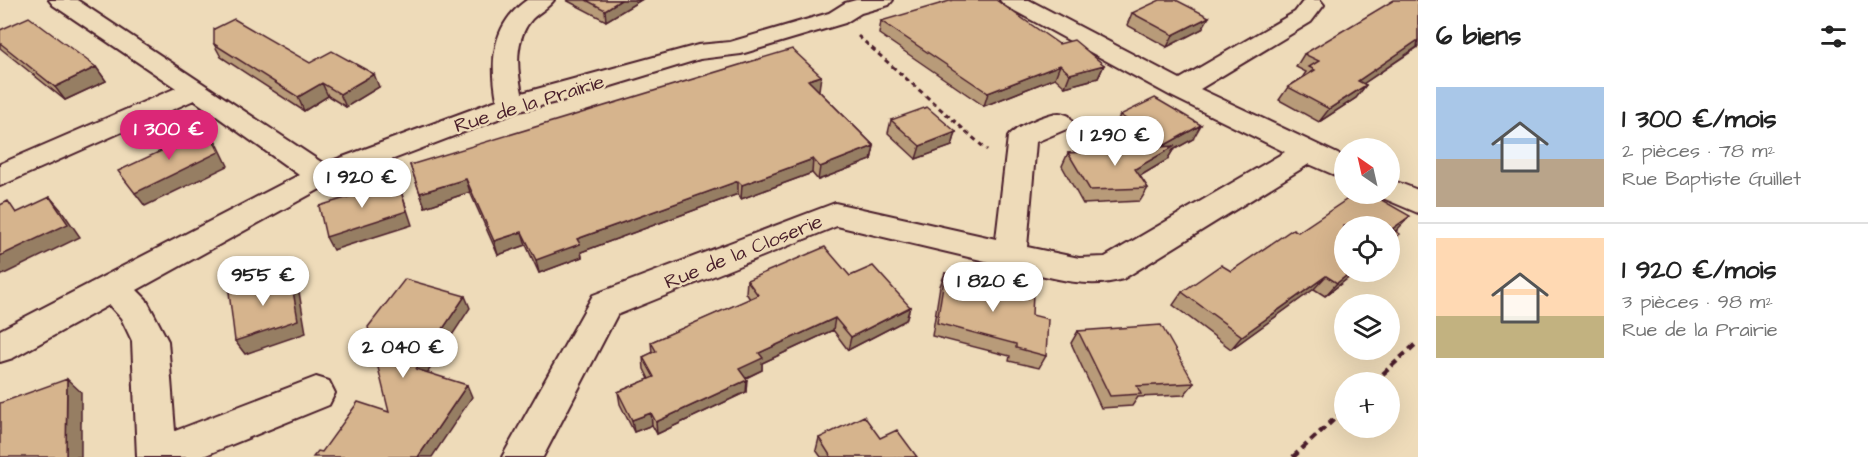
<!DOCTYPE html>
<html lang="fr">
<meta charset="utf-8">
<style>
:root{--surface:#fff;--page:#f6f6f6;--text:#222;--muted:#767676;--line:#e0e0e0;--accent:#db2777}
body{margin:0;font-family:"Architects Daughter",sans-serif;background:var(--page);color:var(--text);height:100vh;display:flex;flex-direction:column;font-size:22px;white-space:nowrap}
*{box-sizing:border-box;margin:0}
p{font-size:20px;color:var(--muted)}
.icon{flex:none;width:33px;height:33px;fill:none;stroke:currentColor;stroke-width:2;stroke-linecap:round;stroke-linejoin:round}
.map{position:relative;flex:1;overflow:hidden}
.panel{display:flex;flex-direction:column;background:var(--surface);width:450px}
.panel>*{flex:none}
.needle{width:39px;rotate:326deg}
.fabs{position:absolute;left:1334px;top:138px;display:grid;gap:12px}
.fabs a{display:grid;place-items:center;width:66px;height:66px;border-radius:50%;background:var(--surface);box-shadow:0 6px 24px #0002;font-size:30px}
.price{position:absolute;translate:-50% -51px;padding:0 14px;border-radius:21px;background:#fff;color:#222;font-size:20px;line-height:39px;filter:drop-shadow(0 2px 3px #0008)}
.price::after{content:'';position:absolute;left:50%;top:36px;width:18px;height:14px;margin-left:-9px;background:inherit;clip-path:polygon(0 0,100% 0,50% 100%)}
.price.on{background:var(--accent);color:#fff}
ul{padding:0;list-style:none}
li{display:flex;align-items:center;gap:18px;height:150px;padding:0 18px}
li+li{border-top:2px solid var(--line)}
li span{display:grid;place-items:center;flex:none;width:168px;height:120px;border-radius:0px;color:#555}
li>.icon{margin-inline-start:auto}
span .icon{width:72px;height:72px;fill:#fffc;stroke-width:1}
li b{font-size:26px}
h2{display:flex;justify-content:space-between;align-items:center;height:72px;padding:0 18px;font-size:26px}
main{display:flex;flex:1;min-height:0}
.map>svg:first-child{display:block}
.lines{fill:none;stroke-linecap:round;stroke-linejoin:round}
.minor-casing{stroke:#4a1f2b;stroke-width:4}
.path-far1{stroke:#4a1f2b;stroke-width:3;stroke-dasharray:5 4;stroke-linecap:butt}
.path{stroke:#4a1f2b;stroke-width:4.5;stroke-dasharray:7 5;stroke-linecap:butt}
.minor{fill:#eedbb9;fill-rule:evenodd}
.wall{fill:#b89b79;stroke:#4a1f2b;stroke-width:1.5}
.shaded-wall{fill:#967e63;stroke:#4a1f2b;stroke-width:1.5}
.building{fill:#d6b48d;stroke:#4a1f2b;stroke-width:1.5}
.labels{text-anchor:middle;stroke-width:5;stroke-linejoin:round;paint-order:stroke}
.street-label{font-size:20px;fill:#4a1f2b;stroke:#eedbb9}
</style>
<main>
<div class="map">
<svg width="1418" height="457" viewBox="0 0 1418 457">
<rect width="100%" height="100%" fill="#eedbb9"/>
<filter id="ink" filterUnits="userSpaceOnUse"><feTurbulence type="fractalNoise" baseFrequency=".0167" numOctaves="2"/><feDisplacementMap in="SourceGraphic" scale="12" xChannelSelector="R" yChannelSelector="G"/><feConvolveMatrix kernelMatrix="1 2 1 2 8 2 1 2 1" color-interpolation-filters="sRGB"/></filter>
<g filter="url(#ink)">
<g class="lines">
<g class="minor-casing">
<path id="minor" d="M49 0H77L324 164 497 100C490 62 492 24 527 0H554C548 8 539 12 532 19 514 39 517 69 522 93L698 45 730 42 829 13 845 3 856 0H893L889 5 861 13 845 23 741 54 700 59 565 100 519 111 331 183 137 290 146 299 168 341 175 431 316 377 329 381 335 393 329 405 201 457H137L132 341 121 318 109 305 13 358 0 362V330L299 175 194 100 0 186V164L176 88 53 5Z
M1000 0H1029L1180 79 1295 12 1304 0H1320L1324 5 1311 22 1200 89 1344 157V179L1309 164 1123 279C1086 290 1050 277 1014 268L1010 269 998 264 837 226 617 315 543 457H502L593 295 835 203 996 239 1008 137C1013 128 1048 113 1059 113 1063 113 1066 115 1069 116L1073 122 1069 128 1036 142 1027 247 1079 258 1105 257 1285 152 1171 96 1004 5Z
M1389 179 1418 190V213L1378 196 1377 194H1389Z"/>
</g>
<path class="path-far1" d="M858 36 987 150"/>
<path class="path" d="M1374 382 1418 342
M1293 457 1344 410"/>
<use href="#minor" class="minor"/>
</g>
<path class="wall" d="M566 0H641L606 21Z
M1418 0V47L1363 84 1366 85 1356 98 1319 122 1279 100 1288 87 1302 78 1306 72 1296 67 1304 54Z
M1132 13 1202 29 1167 47 1127 25Z
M881 21 1059 44 1104 65 1098 78 1065 87 1055 78 984 106 879 34Z
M0 30 96 67 106 81 65 100 0 48Z
M214 44 310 63 379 87 346 107 328 96 304 111 221 57Z
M821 76 818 90 874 146 871 160 818 180 812 173 741 199 738 194 581 252 582 257 539 273 526 245 498 255 470 192 425 207 410 165Z
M1120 115 1193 139 1173 150 1167 160 1140 176 1148 188 1140 201 1083 204 1062 166 1068 153 1143 148 1114 129Z
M891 120 956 132 952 146 916 159 888 133Z
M1397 230 1356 272 1325 296 1314 289 1231 349 1173 305 1182 292 1231 271 1298 232Z
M945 273 1032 315 1046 356 1039 368 1009 361 1010 356 932 336 940 286Z
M850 276 910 307 906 320 848 350 833 330 762 363V370L746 378V392L657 434 652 425 634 432 620 404 618 392 649 379 644 369 643 357 652 353 651 342 750 299 746 293 747 280Z
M1078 331 1194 383 1184 395 1138 397 1132 406 1101 408 1071 343Z
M819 438H880L917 457H821L816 450Z"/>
<path class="shaded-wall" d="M621 0H641L606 21 605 10Z
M1209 17 1202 29 1167 47 1173 35Z
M1418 40 1417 47 1348 94 1358 81Z
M1060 65 1055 78 984 106 988 93Z
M1104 65 1098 78 1065 87 1070 74Z
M96 67 106 81 65 100 55 87Z
M374 74 379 87 346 107 340 94Z
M821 76 819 90 807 94 808 80Z
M322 83 328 96 304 111 298 97Z
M1366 85 1356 98 1319 122 1329 109Z
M1201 125 1193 139 1173 150 1167 160 1128 183 1135 169 1159 155 1165 145Z
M208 129 217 143 228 166 145 206 135 193Z
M956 132 952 146 916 159 920 146Z
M874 146 871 160 818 180 820 167Z
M813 159 812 173 741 199 742 185Z
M466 179 470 192 425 207 420 193Z
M738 181V194L581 252 582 257 539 273 536 260 577 239Z
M398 182 412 225 333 250 326 237Z
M50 197 62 211 80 237 0 276V256Z
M1410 216 1397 230 1389 235 1392 229Z
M522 232 526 245 498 255 494 241Z
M1351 272H1356L1325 296 1337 283Z
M290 273 298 286 306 333 245 354 235 341Z
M1326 276 1314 289 1231 349 1242 336Z
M465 296 470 308 422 381 416 369Z
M910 307 906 320 848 350 851 337Z
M835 318 833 330 762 363V370L739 381V369L759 353Z
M67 379 81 392V457H66Z
M747 380 746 392 657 434 656 422Z
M467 385 472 397 432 457H418Z
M651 413 652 425 634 432 632 420Z"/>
<path class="building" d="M586 0H621L605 10Z
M953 0H996L1059 44 1074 40 1104 65 1070 74 1060 65 988 93 881 21Z
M1160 0H1176L1209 17 1173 35 1132 13Z
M1394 0H1418V40L1358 81 1366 85 1329 109 1288 87 1315 70 1309 67 1319 61 1304 54Z
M29 17 96 67 55 87 0 43V30Z
M234 19 310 63 332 51 374 74 340 94 322 83 298 97 214 44V29Z
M792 49 821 76 808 80 874 146 820 167 813 159 742 185 738 181 577 239 580 244 536 260 522 232 494 241 466 179 420 193 410 165Z
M1155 98 1201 125 1165 145 1120 115Z
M927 107 956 132 920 146 891 120Z
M208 129 219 152 135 193 118 171Z
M1175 146 1135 169 1148 188 1090 190 1068 153Z
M398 182 407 211 326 237 319 206Z
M1355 194H1371L1410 216 1392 229 1400 234 1389 242V226H1344V272H1351L1337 283 1326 276 1242 336 1182 292 1221 265 1231 271 1293 229 1298 232Z
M50 197 68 224 0 256V205L8 201 16 213Z
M825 247 850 276 873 266 910 307 851 337 835 318 759 353 763 358 739 369 747 380 656 422 651 413 632 420 618 392 654 377 643 357 656 351 651 342 758 295 747 280Z
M290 273 298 320 235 341 229 292Z
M945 273 1033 292 1032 315 1048 319 1046 356 1016 348V344L937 323Z
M405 279 465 296 416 369 467 385 418 457H313L318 451 322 452 358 402 389 412 368 327Z
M1161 325 1194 383 1137 386 1141 394 1110 396 1078 331Z
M67 379 66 457H0V403Z
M864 416 880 438 897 430 917 457H831L819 438Z"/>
</g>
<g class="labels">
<g class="street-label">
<text transform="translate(529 103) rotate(-17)" y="7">Rue de la Prairie</text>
<text transform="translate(743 251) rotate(-22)" y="7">Rue de la Closerie</text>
</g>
</g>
</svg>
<div class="fabs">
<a><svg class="needle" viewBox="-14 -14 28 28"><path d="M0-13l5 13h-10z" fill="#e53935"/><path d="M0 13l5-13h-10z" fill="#767676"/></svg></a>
<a><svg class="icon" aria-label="locate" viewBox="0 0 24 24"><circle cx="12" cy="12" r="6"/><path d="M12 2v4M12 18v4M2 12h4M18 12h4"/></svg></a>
<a><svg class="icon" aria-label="layers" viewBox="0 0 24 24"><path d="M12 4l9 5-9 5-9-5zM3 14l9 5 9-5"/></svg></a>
<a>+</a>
</div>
<b class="price on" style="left:169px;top:161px">1 300 €</b>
<b class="price" style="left:1115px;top:167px">1 290 €</b>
<b class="price" style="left:362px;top:209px">1 920 €</b>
<b class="price" style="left:263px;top:307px">955 €</b>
<b class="price" style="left:993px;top:313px">1 820 €</b>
<b class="price" style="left:403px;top:379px">2 040 €</b>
</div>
<section class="panel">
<h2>6 biens<svg class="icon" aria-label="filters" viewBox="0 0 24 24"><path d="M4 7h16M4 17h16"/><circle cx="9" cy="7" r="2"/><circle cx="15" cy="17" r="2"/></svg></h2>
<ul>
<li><span style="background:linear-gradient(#a9c7e8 60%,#b9a48a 0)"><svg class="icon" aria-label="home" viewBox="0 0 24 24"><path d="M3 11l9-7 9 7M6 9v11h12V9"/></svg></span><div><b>1 300 €/mois</b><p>2 pièces · 78 m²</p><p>Rue Baptiste Guillet</p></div></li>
<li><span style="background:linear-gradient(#ffd9b3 65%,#c2b280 0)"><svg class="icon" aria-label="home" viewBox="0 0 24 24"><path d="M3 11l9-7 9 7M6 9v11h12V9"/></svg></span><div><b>1 920 €/mois</b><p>3 pièces · 98 m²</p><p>Rue de la Prairie</p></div></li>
</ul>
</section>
</main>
